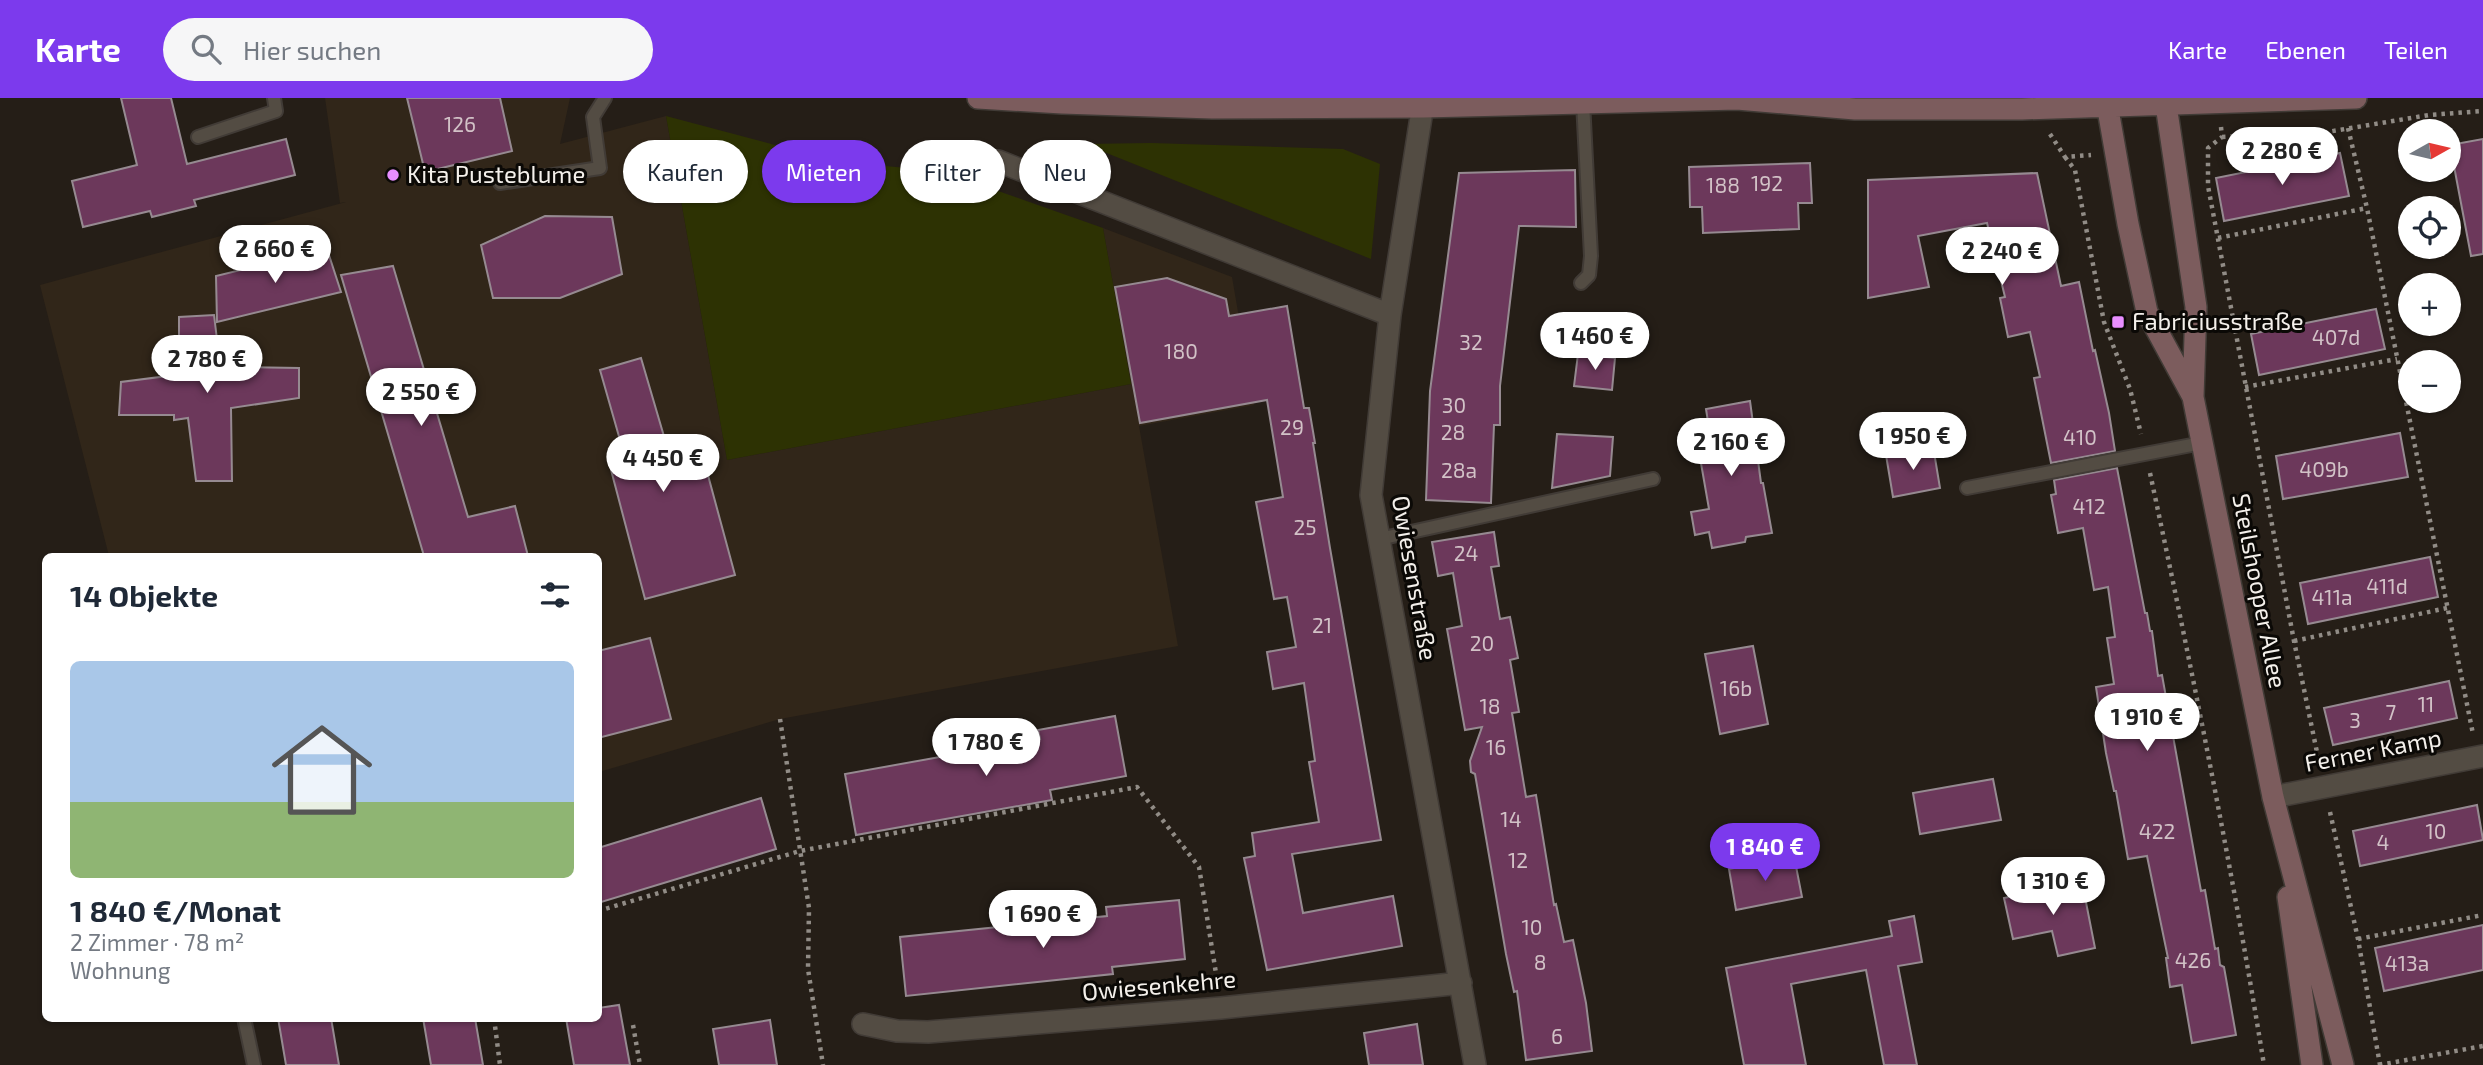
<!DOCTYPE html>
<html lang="de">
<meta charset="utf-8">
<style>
:root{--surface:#fff;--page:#f6f6f7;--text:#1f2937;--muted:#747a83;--line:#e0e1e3;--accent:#7c3aed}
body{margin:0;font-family:"Exo 2",sans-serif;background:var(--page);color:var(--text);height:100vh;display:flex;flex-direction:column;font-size:26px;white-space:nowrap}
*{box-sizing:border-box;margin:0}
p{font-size:23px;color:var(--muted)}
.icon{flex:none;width:38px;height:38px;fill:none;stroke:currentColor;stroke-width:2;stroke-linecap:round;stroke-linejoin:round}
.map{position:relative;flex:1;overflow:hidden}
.details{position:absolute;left:42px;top:455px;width:560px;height:469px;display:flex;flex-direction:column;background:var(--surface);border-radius:10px;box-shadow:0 2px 5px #0004}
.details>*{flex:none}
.banner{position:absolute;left:623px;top:42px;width:665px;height:63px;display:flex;gap:14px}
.needle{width:46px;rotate:82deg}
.fabs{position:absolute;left:2398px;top:21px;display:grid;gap:14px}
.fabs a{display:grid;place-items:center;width:63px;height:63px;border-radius:50%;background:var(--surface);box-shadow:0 2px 5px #0004;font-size:35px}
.price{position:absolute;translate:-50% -60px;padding:0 16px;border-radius:24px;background:#fff;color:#222;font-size:23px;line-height:46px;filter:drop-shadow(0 2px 4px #0008)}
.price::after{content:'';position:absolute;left:50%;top:42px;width:21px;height:16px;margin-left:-10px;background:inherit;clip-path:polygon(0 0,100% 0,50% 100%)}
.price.current{background:var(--accent);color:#fff}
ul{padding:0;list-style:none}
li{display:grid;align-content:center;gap:14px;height:371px;padding:0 28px}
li+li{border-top:2px solid var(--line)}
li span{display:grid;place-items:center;height:217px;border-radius:10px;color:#555}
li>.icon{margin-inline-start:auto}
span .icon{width:126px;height:126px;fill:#fffc;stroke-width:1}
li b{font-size:30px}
h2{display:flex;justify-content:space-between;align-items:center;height:84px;padding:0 28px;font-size:30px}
.tag{padding:0 24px;border-radius:32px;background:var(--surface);box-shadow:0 2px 5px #0004;font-size:24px;line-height:63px}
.tag.current{background:var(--accent);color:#fff}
header{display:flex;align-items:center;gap:42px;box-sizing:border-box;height:98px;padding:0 35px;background:var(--accent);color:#fff}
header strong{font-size:33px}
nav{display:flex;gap:38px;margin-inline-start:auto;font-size:24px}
.search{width:490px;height:63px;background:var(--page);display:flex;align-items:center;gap:18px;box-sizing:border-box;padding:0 24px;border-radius:38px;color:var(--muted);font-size:26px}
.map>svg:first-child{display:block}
.built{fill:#312619}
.green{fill:#2d3203}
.building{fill:#6c385b;stroke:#968a91;stroke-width:2}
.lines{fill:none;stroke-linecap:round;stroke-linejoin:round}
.lane-casing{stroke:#413b36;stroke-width:16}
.street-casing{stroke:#413b36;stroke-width:24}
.secondary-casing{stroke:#413b36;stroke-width:24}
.path{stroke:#918c86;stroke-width:4.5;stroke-dasharray:3.5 5;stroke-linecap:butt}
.lane{stroke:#534c43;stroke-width:12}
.street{stroke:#534c43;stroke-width:21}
.secondary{stroke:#7c5c5d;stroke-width:21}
.poi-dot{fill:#e88eff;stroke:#0b0906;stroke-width:2.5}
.labels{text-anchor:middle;stroke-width:6;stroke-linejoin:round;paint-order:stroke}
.number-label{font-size:21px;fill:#d2c2c7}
.poi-label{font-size:24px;fill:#f4f0eb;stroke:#0b0906;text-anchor:start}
.street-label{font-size:24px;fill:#f4f0eb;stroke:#0b0906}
</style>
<header>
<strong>Karte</strong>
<div class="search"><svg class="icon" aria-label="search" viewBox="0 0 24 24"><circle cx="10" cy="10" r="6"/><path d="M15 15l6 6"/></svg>Hier suchen</div>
<nav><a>Karte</a><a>Ebenen</a><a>Teilen</a></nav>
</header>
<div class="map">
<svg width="2483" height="967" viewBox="0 0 2483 967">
<rect width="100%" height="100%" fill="#251e17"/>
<path class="built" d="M325 0H570L560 46 666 18 727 362 1131 286 1103 130 1232 179 1254 307 1139 328 1178 548 780 621 599 674 598 458H109L40 187 346 104 340 105Z"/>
<path class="green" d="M666 18 839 64 942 73 1103 130 1131 286 727 362Z
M1151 45 1343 51 1380 66 1371 161 1084 46Z"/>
<path class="building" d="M121 0H171L187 66 286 41 295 77 194 102 196 108 152 119 150 113 83 129 72 83 137 67Z
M407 0H500L512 53 425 74Z
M2483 41V156L2471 158 2450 47Z
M2340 55 2349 98 2224 123 2216 80Z
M1810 65 1812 105H1798L1799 131 1703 135 1702 109H1690L1689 69Z
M1575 72 1576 129 1519 128 1500 288V327H1494L1491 405 1426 402 1430 293 1459 75Z
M2037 75 2061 188 2079 184 2093 253 2095 252 2109 315 2115 353 2051 365 2034 280 2040 279 2030 234 2008 239 2000 200 2005 199 1987 125 1918 138 1929 189 1868 200V82Z
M545 118 612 119 622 176 560 200H493L481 147Z
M327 151 341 194 217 224 216 178Z
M393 168 468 419 515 408 528 458H424L341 177Z
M1167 180 1226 201 1229 218 1287 208 1304 310H1309L1315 345H1313L1330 450 1381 742 1292 756 1303 815 1393 798 1402 848 1267 872 1244 760 1255 758 1252 735 1319 724 1309 664 1315 663 1304 585 1273 591 1267 554 1296 549 1287 499 1274 501 1256 404 1283 399 1267 302 1140 325 1115 189Z
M2376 211 2385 251 2259 277 2251 236Z
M214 217 220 266H232V269L299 270V300L231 310 232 383H196L188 320 174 322V317H119L121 284 175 277V274H179V219Z
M1578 256 1615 260 1612 292 1574 288Z
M641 260 668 352 699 344 735 477 645 501 610 368 626 363 600 272Z
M1750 303 1761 385H1763L1772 435 1746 439 1745 444 1712 450 1709 434 1695 437 1691 414 1709 411 1695 331 1709 330 1706 311Z
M2400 335 2408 379 2283 401 2276 358Z
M1557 336 1613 339 1610 378 1552 390Z
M1933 348 1940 390 1893 399 1886 357Z
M2117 370 2145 515H2147L2150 533H2152L2158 578 2162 577 2201 793 2205 792 2215 851 2218 850 2220 867 2224 869 2236 937 2192 945 2182 887 2170 889 2166 860H2168L2147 758 2128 761 2116 693H2114L2106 655 2096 589 2114 586 2107 540 2115 539 2108 489 2094 492 2083 430 2058 435 2051 397 2056 396 2054 382Z
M1494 434 1499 468 1491 469 1500 521 1510 519 1518 560 1510 562 1519 614 1512 615 1526 699 1536 697 1554 807 1556 806 1564 844 1573 842 1586 905 1592 953 1526 962 1517 893 1514 894 1506 856 1475 676 1471 674 1470 663 1482 629 1465 632 1447 531 1462 528 1453 475 1438 478 1432 444Z
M2430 459 2438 499 2308 526 2300 485Z
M650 540 671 621 598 640V553Z
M1753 548 1768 626 1720 636 1705 556Z
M2449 583 2457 620 2333 647 2324 610Z
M1115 618 1126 678 1050 692 1052 702 856 737 845 676 1040 641 1038 632Z
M1993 681 2001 722 1920 736 1913 695Z
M761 700 776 751 598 805V750Z
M2477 707 2483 742 2360 768 2353 733Z
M1794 758 1802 799 1736 812 1729 771Z
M2082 784 2095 850 2058 858 2052 833 2013 841 2004 800Z
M1179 802 1185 861 1112 869 1113 876 906 898 900 839 1107 818 1106 809Z
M1914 818 1922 864 1898 868 1917 967H1884L1866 872 1791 886 1806 967H1744L1726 870 1892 838 1889 823Z
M2483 827V872L2384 893 2375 850Z
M619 907 630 967H574L566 920H598V910Z
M278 920H331L339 967H286Z
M423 920H475L483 967H431Z
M770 922 777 967H719L713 931Z
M1417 926 1423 967H1369L1364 935Z"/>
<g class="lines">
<g class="lane-casing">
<path id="lane" d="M198 39 276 13 274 0
M500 85 600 70 593 19 605 0
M1581 185 1589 177 1591 158 1583 4
M1967 390 2202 345
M1379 441 1653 381
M244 920 254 967"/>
</g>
<g class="street-casing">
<path id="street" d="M1424 0 1390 217 1371 397 1475 967
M998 63 1390 217
M2273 699 2483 658
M863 926 897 933 928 934 1221 910 1461 885"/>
</g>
<g class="secondary-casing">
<path id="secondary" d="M978 0 1062 5 1212 10 1423 9 1737 1 1855 11H2022L2356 0
M2106 0 2128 126 2147 214 2192 297
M2165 0 2196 209 2193 299 2273 699 2343 967
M2288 799 2312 967"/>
</g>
<path class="path" d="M2221 29 2222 39 2208 50V88L2294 543 2319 664
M2348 30 2367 110 2473 636
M2050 36 2065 59 2091 57
M2222 39 2327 34 2429 17 2483 13
M2065 59 2075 72 2104 224 2130 291 2141 336
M2218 140 2367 110
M2245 289 2397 261
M2150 375C2192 572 2232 769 2264 967
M2294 543 2447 510
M780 621 809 810 808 871 823 967
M2330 714 2358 841 2380 967
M598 813 800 753 1137 689 1199 769 1218 888
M2358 841 2483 817
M494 920 500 967
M633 927 640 967
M2379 967 2483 948"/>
<use href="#lane" class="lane"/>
<use href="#street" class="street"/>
<use href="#secondary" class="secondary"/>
</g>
<g class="poi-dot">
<circle cx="393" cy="77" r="7"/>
<rect x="2111" y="217" width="14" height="14" rx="3.5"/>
</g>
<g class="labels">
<g class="number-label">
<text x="460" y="34">126</text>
<text x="1767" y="93">192</text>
<text x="1723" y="95">188</text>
<text x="2336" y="247">407d</text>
<text x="1471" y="252">32</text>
<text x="1181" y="261">180</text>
<text x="1454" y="315">30</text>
<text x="1292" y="337">29</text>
<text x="1453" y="342">28</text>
<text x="2080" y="347">410</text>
<text x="2324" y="379">409b</text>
<text x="1459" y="380">28a</text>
<text x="2089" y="416">412</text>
<text x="1305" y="437">25</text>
<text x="1466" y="463">24</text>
<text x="2387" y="496">411d</text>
<text x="2332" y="507">411a</text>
<text x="1322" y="535">21</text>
<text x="1482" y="553">20</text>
<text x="1736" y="598">16b</text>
<text x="2426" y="614">11</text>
<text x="1490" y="616">18</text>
<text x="2391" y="622">7</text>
<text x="2355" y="630">3</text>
<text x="1496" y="657">16</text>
<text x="1511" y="729">14</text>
<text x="2157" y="741">422</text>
<text x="2436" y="741">10</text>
<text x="2383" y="752">4</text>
<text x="1518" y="770">12</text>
<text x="1532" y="837">10</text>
<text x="2193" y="870">426</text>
<text x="1540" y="872">8</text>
<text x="2407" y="873">413a</text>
<text x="1557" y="946">6</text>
</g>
<g class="poi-label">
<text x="407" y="85">Kita Pusteblume</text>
<text x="2132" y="232">Fabriciusstraße</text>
</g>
<g class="street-label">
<text transform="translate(1414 480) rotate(80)" y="8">Owiesenstraße</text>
<text transform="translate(2259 493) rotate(79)" y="8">Steilshooper Allee</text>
<text transform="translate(2373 653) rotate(-11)" y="8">Ferner Kamp</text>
<text transform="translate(1159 888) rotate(-5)" y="8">Owiesenkehre</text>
</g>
</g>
</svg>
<div class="fabs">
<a><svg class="needle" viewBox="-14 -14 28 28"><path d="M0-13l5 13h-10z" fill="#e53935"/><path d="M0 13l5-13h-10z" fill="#747a83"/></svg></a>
<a><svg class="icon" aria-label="locate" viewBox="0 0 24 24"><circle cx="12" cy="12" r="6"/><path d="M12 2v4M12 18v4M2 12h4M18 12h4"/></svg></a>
<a>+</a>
<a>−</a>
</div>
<b class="price" style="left:2282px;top:89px">2 280 €</b>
<b class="price" style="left:275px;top:187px">2 660 €</b>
<b class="price" style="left:2002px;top:189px">2 240 €</b>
<b class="price" style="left:1595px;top:274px">1 460 €</b>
<b class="price" style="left:207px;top:297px">2 780 €</b>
<b class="price" style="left:421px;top:330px">2 550 €</b>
<b class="price" style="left:1913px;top:374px">1 950 €</b>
<b class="price" style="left:1731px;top:380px">2 160 €</b>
<b class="price" style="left:663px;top:396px">4 450 €</b>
<b class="price" style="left:2147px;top:655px">1 910 €</b>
<b class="price" style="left:986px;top:680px">1 780 €</b>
<b class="price current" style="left:1765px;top:785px">1 840 €</b>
<b class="price" style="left:2053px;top:819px">1 310 €</b>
<b class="price" style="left:1043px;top:852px">1 690 €</b>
<div class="banner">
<a class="tag">Kaufen</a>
<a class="tag current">Mieten</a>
<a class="tag">Filter</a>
<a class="tag">Neu</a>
</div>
<section class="details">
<h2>14 Objekte<svg class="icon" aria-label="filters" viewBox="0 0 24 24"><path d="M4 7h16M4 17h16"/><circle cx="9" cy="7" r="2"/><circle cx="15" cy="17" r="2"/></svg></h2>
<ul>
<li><span style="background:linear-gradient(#a9c7e8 65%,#8fb573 0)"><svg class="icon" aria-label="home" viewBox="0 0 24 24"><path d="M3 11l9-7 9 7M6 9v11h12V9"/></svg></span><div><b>1 840 €/Monat</b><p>2 Zimmer · 78 m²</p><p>Wohnung</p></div></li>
</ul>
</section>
</div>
